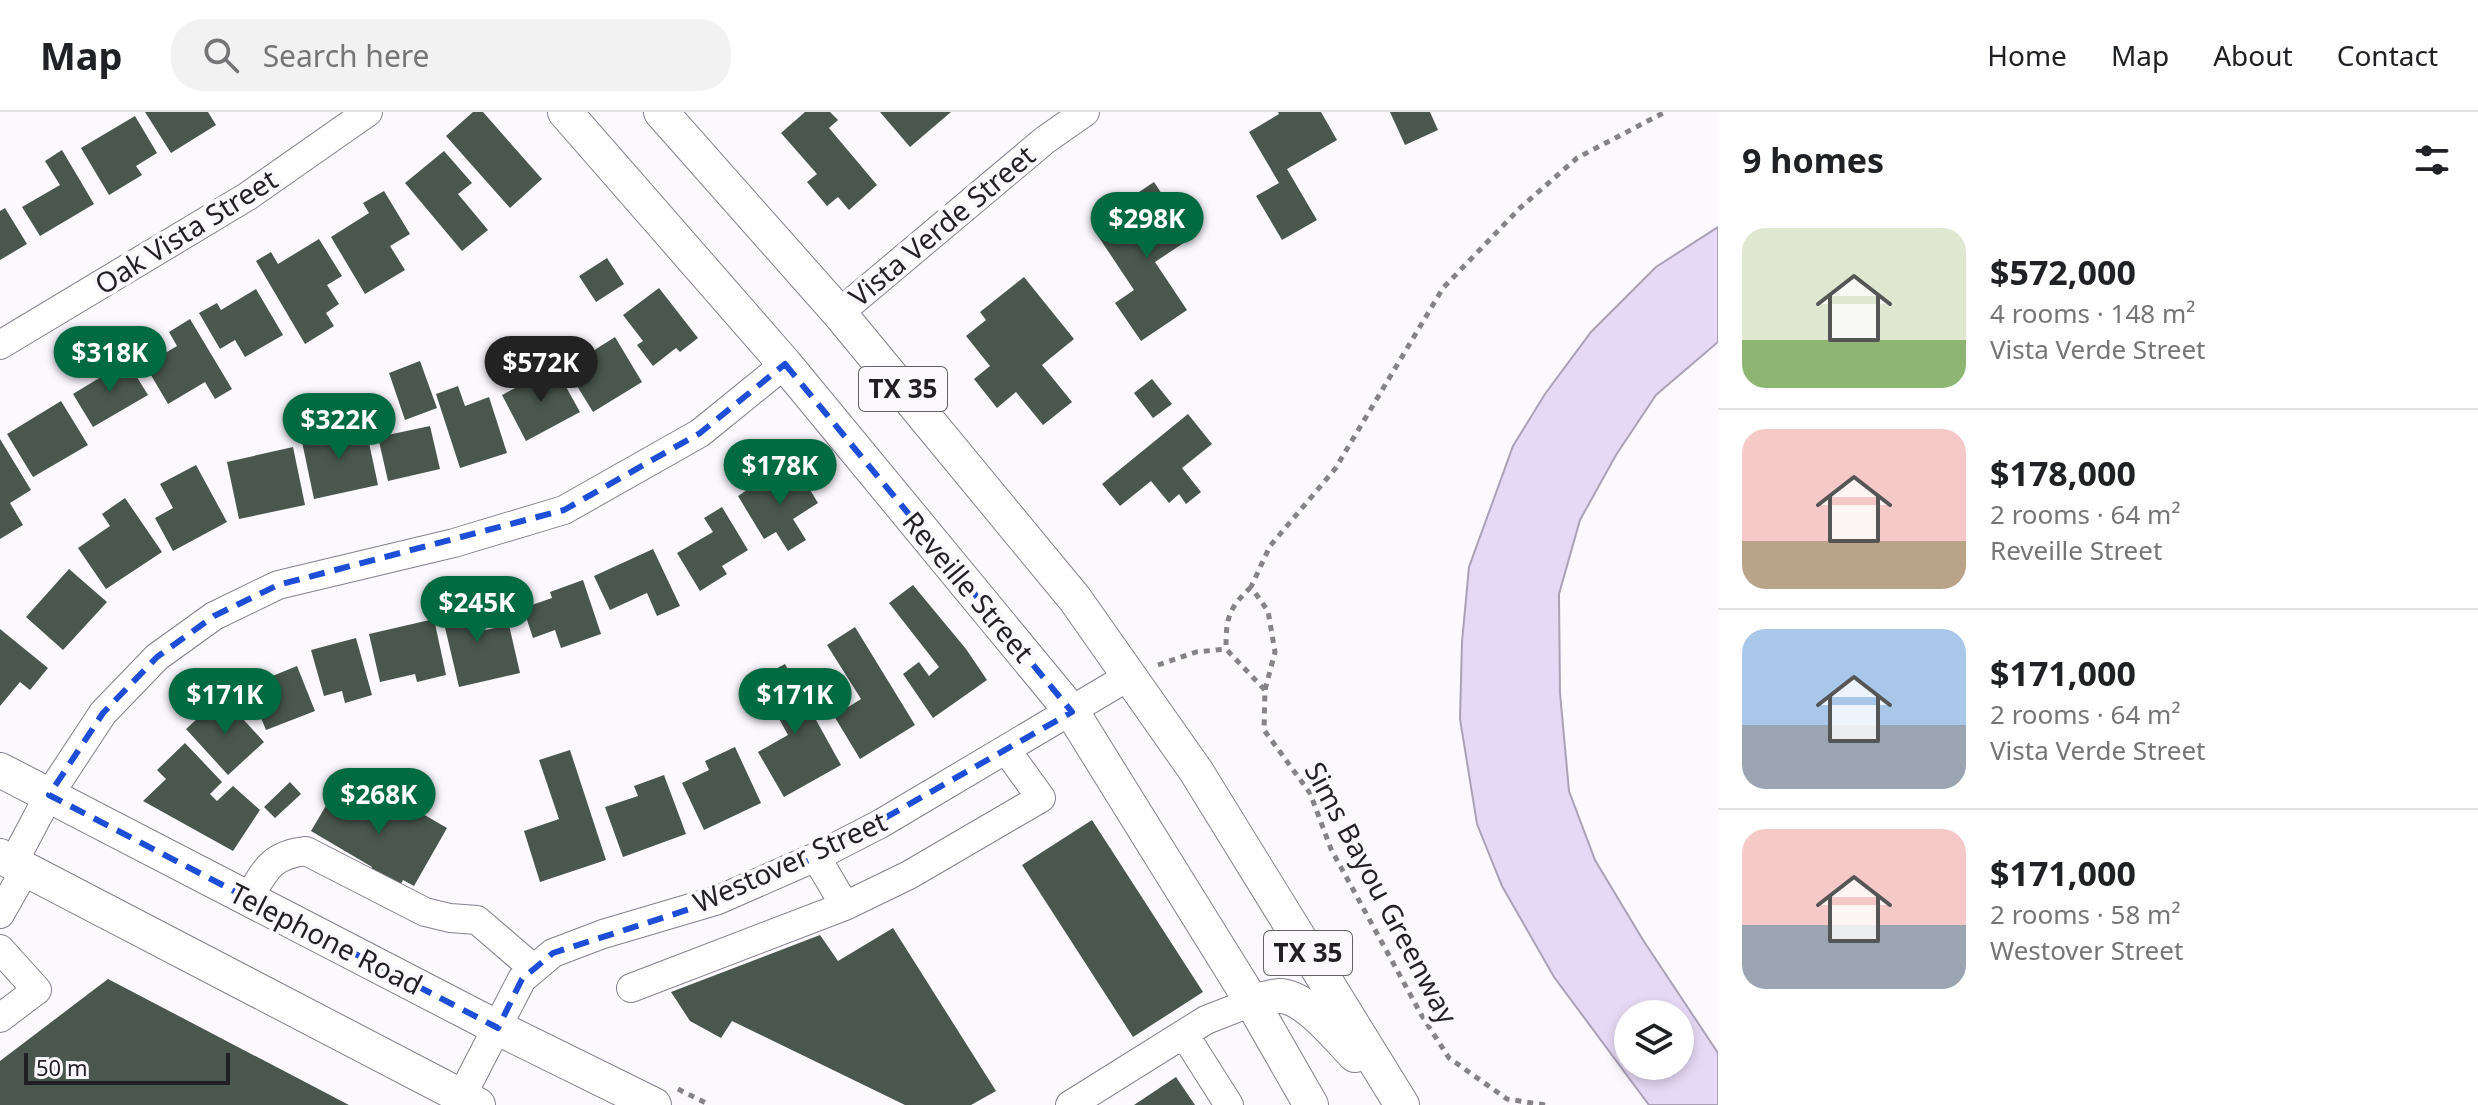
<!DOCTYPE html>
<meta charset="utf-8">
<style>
:root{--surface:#fff;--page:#f2f2f2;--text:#202124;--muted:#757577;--line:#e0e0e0;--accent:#006a41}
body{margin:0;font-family:"Noto Sans",sans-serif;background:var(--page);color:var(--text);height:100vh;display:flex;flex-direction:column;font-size:30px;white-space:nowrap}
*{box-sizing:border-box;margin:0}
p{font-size:26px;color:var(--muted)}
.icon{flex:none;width:44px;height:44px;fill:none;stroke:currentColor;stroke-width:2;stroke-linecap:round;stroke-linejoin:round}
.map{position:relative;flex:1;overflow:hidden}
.panel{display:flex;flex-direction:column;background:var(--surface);width:760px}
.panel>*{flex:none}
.tools{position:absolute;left:1614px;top:888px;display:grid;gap:16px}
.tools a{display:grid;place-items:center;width:80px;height:80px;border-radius:50%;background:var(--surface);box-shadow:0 4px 12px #0003;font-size:40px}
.scale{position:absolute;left:24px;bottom:20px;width:206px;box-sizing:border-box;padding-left:8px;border:4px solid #221f25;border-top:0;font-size:22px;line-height:28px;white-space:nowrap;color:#221f25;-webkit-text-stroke:6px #fbf8fe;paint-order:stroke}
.price{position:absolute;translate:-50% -68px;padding:0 18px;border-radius:28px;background:var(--accent);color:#fff;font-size:26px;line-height:52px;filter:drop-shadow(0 2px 4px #0008)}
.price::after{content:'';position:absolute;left:50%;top:48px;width:24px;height:18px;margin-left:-12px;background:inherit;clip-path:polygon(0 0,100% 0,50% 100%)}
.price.active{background:#222;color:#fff}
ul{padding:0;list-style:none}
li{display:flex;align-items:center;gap:24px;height:200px;padding:0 24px}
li+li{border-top:2px solid var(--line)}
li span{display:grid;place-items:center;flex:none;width:224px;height:160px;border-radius:24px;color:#555}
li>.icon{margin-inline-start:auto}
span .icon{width:96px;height:96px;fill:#fffc;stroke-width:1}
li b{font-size:34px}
h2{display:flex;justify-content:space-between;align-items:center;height:96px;padding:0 24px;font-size:34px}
header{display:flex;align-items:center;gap:48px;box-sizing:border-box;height:112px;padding:0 40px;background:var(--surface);border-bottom:2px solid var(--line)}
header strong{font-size:38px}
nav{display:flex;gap:44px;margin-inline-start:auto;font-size:28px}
.search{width:560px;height:72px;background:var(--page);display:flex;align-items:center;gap:20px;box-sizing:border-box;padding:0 28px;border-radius:32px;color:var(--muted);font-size:30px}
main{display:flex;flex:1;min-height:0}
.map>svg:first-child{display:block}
.water{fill:#e6d9f5;stroke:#aba1b7;stroke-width:2;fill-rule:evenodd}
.building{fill:#49574e}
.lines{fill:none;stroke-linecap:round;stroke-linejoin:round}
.minor-casing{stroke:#857f8d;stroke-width:30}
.major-casing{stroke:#857f8d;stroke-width:36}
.path{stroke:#858288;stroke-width:5;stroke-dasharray:6 6;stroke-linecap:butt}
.minor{stroke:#fff;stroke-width:28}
.major{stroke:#fff;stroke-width:34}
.marked{fill:none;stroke:#1d4ed8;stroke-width:6;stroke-dasharray:16 10;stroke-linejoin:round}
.labels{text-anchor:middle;stroke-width:8;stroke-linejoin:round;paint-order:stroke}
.shield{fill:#fbf8fe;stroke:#636066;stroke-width:2}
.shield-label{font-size:26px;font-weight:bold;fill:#221f25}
.street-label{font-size:28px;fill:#221f25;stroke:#fbf8fe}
</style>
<header>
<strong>Map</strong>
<div class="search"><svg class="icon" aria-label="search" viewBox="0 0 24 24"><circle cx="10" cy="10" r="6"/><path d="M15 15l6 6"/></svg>Search here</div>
<nav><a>Home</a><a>Map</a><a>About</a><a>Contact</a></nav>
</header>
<main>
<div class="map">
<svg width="1718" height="993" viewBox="0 0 1718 993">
<rect width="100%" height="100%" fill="#fbf8fe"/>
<path class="water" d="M1718 115V230L1656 283 1616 343 1580 408 1559 482 1560 581 1569 679 1595 748 1643 828 1718 941V993H1649L1554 865 1502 774 1477 712 1460 607 1462 530 1469 455 1513 334 1545 282 1591 220 1656 155ZM1628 902H1680V954H1628Z"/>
<path class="building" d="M145 0H208L216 13 171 41Z
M473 0H483L542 67 510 96 446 24Z
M805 0H830L838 8 829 16 877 73 849 98 838 85 827 94 807 70 817 62 781 21Z
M880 0H951L910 35Z
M1278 0H1321L1337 28 1287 57 1317 108 1282 128 1256 84 1279 71 1249 20 1279 2Z
M1390 0H1430L1438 18 1405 33Z
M135 4 157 41 136 54 142 63 109 83 81 36Z
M62 38 94 92 40 124 22 95 60 73 45 49Z
M444 39 472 71 458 82 488 118 462 139 405 71Z
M1154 70 1191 126 1155 150 1187 198 1141 229 1115 191 1134 178 1098 124 1134 99 1127 88Z
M384 79 410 122 390 134 405 158 365 182 331 125 369 101 363 91Z
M5 96 27 132 0 148V99Z
M319 127 342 164 327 173 339 192 326 201 334 214 305 232 256 149 271 140 278 152Z
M607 146 624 172 596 190 579 164Z
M1024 165 1074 227 1042 253 1072 290 1043 313 1016 280 997 296 974 267 990 254 966 224 986 208 980 200Z
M659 176 698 226 680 240 676 236 653 254 637 233 643 229 623 203Z
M256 177 283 223 245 245 235 228 220 237 199 201 217 191 221 198Z
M190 207 232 277 215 287 205 270 168 292 145 253 177 234 169 220Z
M615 225 642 270 593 300 566 256Z
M127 249 148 283 93 315 73 282Z
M420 249 437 296 405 308 389 261Z
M555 255 580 300 526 329 502 283Z
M1152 267 1172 292 1153 306 1134 281Z
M458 274 465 294 489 285 507 341 460 356 436 282Z
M61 289 88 333 33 365 7 322Z
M1188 302 1212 332 1182 356 1201 380 1186 392 1179 382 1169 391 1151 369 1120 394 1102 372Z
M365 312 378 373 314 387 301 325Z
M430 314 440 357 388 369 378 325Z
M0 327 31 378 10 391 23 413 0 427Z
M293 335 305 393 239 407 227 350Z
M196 353 227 410 173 439 155 406 173 396 160 372Z
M797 356 818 391 793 407 806 428 788 439 776 420 764 427 738 384 759 370 764 377Z
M125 386 162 440 106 477 78 436 110 414 102 402Z
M722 395 748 438 722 454 727 462 700 479 677 441 713 420 704 406Z
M653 437 680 494 657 504 647 481 610 498 594 464Z
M69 457 107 490 63 538 26 505Z
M583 468 601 522 561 536 555 518 533 526 523 496 552 486 550 480Z
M913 473 966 537 987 568 933 606 903 562 919 550 929 564 939 555 889 491Z
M473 482 481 519 509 513 520 561 459 575 439 490Z
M434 507 446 563 417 570 415 562 380 570 369 522Z
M855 515 915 613 860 647 834 604 861 587 827 533Z
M0 517 48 556 30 578 20 570 0 594Z
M356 526 372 583 345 591 342 579 324 584 311 538Z
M785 552 841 653 784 685 758 640 788 623 757 567Z
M297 554 315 599 266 618 248 574Z
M222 584 264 630 228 663 186 617Z
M185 631 222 670 210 682 217 689 233 674 260 698 233 739 143 689 166 667 157 658Z
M735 635 761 691 704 718 682 671 709 658 705 649Z
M570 638 606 748 540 770 524 719 559 707 539 648Z
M347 658 447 716 414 774 403 768 387 797 358 780 372 755 311 719Z
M664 663 686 722 623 745 605 695 638 684 634 674Z
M290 670 301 682 275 706 264 695Z
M1092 708 1203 880 1133 925 1022 753Z
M893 816 996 979 971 993H905L732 909 721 926 690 909 671 880 820 823 838 849Z
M108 867 349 993H0V949Z
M1176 965 1195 993H1134Z"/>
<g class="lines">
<g class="minor-casing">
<path id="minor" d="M839 201 1045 28 1085 0
M0 233 248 84 368 0
M816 745 845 794
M13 751 49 683 103 601 157 545 214 504 278 473 454 431 564 398 700 321 785 252
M248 787C265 759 270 743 306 739L425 800 450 806 477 808 534 857
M0 802 25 758
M0 837 37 878 0 906
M631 876 845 794 909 763 1041 686 1007 639
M1184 922 1229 993
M457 993 522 867 553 841 603 822 718 788 816 745 880 712 1131 563
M1070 993 1206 908 1252 890"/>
</g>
<g class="major-casing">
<path id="major" d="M565 0 785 252 1072 600 1252 890 1311 993
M661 0 839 201 1075 487 1196 659 1402 993
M0 658 498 916 654 993
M0 744 478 993
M1252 890C1260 888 1270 885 1278 884 1305 883 1337 925 1355 943"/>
</g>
<path class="path" d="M1251 475C1228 497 1226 506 1226 537L1265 578
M1158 553 1196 540 1226 537
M678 977 710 993
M1545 993 1507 987 1449 946 1422 904 1331 737 1310 681 1264 618 1265 578 1275 540 1268 499 1251 475 1270 434 1335 357 1443 176 1520 96 1577 46 1665 0"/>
<use href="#minor" class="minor"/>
<use href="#major" class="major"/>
</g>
<path class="marked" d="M785 252 1072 600 816 745 718 788 553 841 522 867 498 916 49 683 103 601 157 545 214 504 278 473 564 398 700 321Z"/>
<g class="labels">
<g class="shield">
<rect x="859" y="255" width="88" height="44" rx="6"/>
<rect x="1264" y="819" width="88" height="44" rx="6"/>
</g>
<g class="shield-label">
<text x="903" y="286">TX 35</text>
<text x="1308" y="850">TX 35</text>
</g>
<g class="street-label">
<text transform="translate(942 114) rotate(-40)" y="10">Vista Verde Street</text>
<text transform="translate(186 120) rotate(-32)" y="10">Oak Vista Street</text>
<text transform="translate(968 475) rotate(50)" y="10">Reveille Street</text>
<text transform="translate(790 750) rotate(-24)" y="10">Westover Street</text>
<text transform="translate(1381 781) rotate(62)" y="10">Sims Bayou Greenway</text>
<text transform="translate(326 827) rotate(27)" y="10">Telephone Road</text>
</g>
</g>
</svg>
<div class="tools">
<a><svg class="icon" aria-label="layers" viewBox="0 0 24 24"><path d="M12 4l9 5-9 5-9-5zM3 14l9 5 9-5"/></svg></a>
</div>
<div class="scale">50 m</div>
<b class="price" style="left:1147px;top:148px">$298K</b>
<b class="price" style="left:110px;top:282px">$318K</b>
<b class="price active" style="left:541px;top:292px">$572K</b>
<b class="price" style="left:339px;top:349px">$322K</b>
<b class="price" style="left:780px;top:395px">$178K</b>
<b class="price" style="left:477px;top:532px">$245K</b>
<b class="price" style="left:225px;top:624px">$171K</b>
<b class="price" style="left:795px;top:624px">$171K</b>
<b class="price" style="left:379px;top:724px">$268K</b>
</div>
<section class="panel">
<h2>9 homes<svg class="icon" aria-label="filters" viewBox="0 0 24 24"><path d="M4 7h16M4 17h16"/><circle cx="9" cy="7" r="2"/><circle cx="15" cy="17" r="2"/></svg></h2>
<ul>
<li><span style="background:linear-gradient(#dfe7d0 70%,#8fb573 0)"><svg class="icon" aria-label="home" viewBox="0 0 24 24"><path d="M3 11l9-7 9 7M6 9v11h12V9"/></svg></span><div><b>$572,000</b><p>4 rooms · 148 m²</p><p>Vista Verde Street</p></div></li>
<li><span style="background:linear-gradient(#f6c9c9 70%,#b9a48a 0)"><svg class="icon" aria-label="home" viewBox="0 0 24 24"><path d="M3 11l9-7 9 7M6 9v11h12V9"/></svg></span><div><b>$178,000</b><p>2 rooms · 64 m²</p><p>Reveille Street</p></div></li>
<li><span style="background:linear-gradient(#a9c7e8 60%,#9aa5b1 0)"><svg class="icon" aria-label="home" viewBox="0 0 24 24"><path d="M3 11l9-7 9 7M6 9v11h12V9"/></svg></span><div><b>$171,000</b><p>2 rooms · 64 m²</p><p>Vista Verde Street</p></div></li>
<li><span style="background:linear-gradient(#f6c9c9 60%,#9aa5b1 0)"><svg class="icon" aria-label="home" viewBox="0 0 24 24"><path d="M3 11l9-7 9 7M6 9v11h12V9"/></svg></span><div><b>$171,000</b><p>2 rooms · 58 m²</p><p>Westover Street</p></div></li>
</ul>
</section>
</main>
